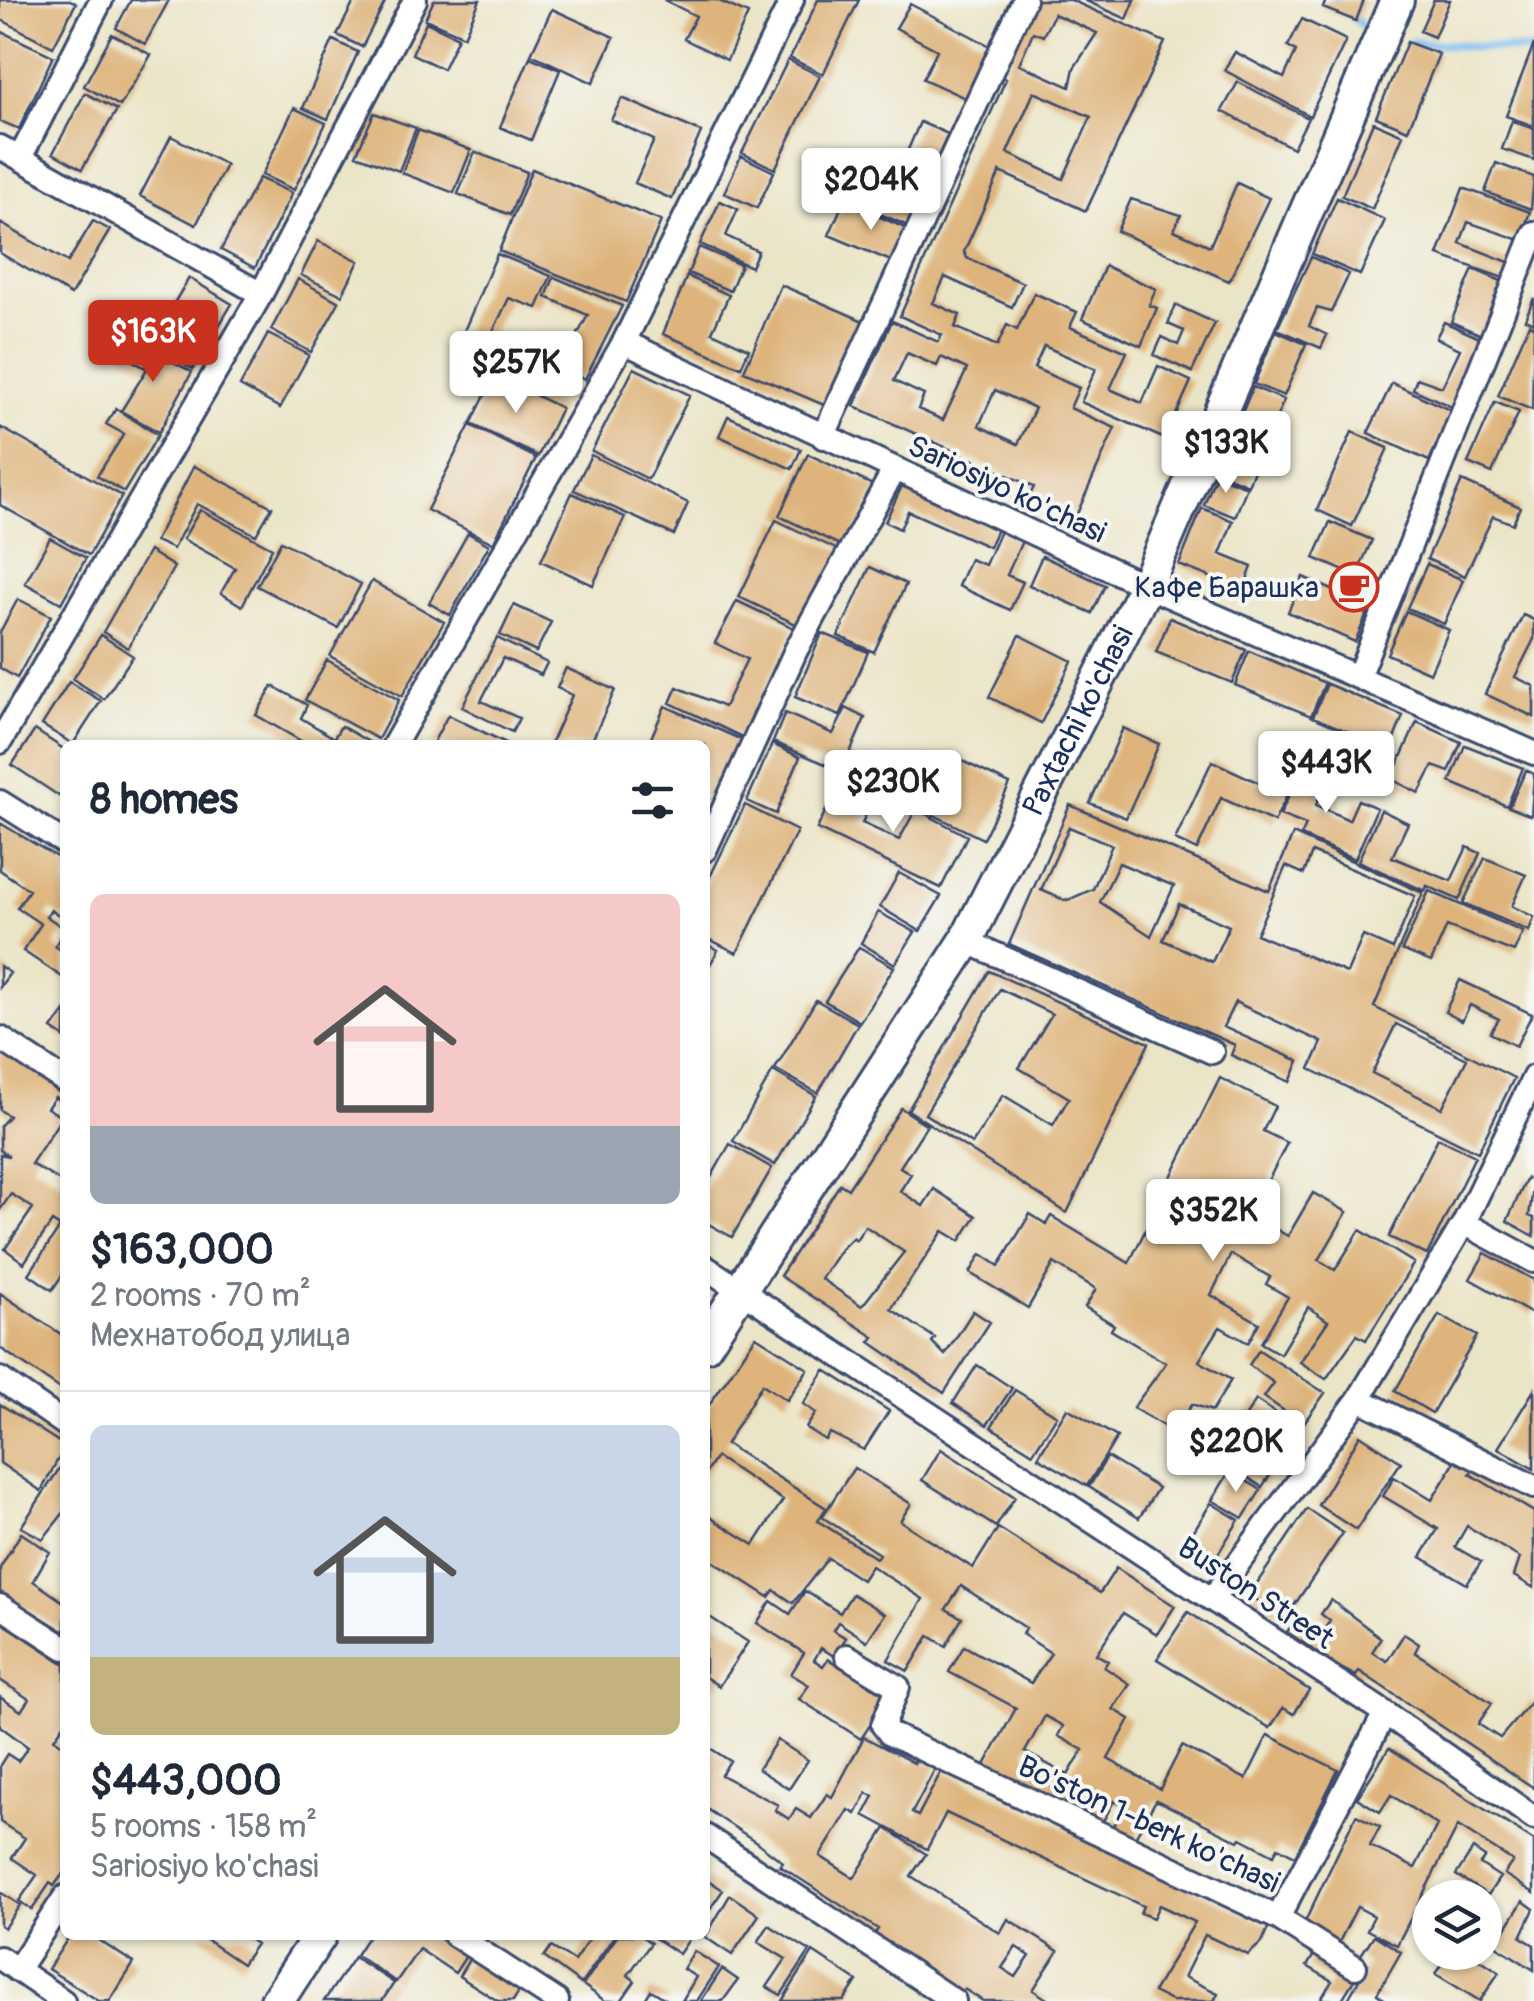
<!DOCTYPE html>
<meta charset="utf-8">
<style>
:root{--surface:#fff;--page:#f2f2f3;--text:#1f2937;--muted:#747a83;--line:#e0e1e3;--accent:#c8321e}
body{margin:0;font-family:Pangolin,sans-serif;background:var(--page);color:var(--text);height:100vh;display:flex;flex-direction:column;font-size:38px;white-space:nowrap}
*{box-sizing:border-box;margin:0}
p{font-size:32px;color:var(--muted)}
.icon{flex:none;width:55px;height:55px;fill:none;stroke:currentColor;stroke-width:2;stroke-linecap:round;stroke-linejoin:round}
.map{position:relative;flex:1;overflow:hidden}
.drawer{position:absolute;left:60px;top:740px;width:650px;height:1200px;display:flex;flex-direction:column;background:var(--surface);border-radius:15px;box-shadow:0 2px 8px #0004}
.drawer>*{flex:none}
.tools{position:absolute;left:1412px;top:1880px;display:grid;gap:20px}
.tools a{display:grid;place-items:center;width:90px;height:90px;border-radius:50%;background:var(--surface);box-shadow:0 2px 8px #0004;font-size:50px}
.price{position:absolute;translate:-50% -85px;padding:0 22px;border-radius:10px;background:#fff;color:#222;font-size:32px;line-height:65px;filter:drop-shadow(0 2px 5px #0008)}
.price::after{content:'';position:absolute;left:50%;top:60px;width:30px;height:22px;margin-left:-15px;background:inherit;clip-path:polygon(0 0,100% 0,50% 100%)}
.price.active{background:var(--accent);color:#fff}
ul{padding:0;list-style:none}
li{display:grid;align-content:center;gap:20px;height:530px;padding:0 30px}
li+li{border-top:2px solid var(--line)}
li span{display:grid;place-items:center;height:310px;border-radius:15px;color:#555}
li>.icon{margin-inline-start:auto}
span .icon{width:180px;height:180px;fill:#fffc;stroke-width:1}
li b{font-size:42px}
h2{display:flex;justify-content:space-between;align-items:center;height:120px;padding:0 30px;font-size:42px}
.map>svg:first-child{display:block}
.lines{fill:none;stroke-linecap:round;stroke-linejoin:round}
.stream{stroke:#7bbff1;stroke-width:8}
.building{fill:#deb47c;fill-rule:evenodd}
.street-casing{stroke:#3a4a6e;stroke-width:28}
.secondary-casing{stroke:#3a4a6e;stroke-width:38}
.street{stroke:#fff;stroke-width:22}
.secondary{stroke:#fff;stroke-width:32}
.labels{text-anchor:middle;stroke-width:8;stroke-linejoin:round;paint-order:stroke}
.street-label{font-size:30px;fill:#1b2f5e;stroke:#f6f6f2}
.poi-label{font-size:30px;fill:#1b2f5e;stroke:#f6f6f2;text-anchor:end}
</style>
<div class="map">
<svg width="1534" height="2001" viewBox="0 0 1534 2001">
<rect width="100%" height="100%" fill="#f6f6f2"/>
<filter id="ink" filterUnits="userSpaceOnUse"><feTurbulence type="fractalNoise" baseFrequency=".01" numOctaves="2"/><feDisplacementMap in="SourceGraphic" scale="20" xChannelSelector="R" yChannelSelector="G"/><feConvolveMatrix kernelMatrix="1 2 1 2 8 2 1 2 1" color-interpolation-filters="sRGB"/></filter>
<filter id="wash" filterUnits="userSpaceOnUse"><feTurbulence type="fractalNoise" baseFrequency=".0048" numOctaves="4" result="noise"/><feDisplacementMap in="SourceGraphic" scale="40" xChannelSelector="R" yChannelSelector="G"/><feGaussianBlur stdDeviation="2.25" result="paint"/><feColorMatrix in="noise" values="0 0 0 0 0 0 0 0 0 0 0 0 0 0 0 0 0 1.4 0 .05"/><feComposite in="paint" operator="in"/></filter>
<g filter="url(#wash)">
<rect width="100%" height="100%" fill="#ebe5c7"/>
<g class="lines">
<path class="stream" d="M1336 0 1361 25
M1412 42 1534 51"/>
</g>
<g id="blocks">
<path class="building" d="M0 0H70L76 3 53 47 0 19Z
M131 0H169L145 44 116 28Z
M355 0H386L362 47 337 35Z
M434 0H480L464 36 425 19Z
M664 0H717L748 14 727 60 684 39 696 16Z
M818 0H859L823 74 790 58Z
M1036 0H1071L1165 42 1086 211 1000 172 964 252 967 258 1023 283 1012 307 945 277 933 303 960 315 955 327 997 346 1007 325 1017 330 1034 293 1077 312 1070 327 1127 352 1110 389 1142 403 1158 366 1191 381 1165 439 1081 402 1096 369 1044 346 1034 368 1079 388 1070 408 1115 428 1076 516 1030 495 1034 487 854 406 892 321 938 342 942 335 900 316 1006 79 1002 77ZM1054 14 1097 33 1074 68 1070 87 1019 64 1033 32 1043 36ZM1034 92 1091 117 1063 179 1007 153ZM907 353 937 366 941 357 967 369 943 420 918 409 924 395 894 381ZM995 390 1035 408 1018 444 979 426Z
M1084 0H1135L1127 19Z
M1326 0H1364L1356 21 1323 8Z
M1434 0H1450L1434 37 1420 31Z
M910 4 992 47 965 98 923 79 937 50 896 28Z
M552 9 614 37 593 83 531 54Z
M1302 19 1346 40 1310 116 1224 70 1235 52 1284 78 1296 51 1288 46Z
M426 22 458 37 443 69 412 54Z
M0 31 53 56 19 129 0 121Z
M112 34 151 55 120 106 84 86Z
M333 40 358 52 328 119 303 108Z
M1407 42 1439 54 1408 130 1376 117Z
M1534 44V126L1506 116Z
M530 57 560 70 531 140 500 127Z
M788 60 820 76 775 169 742 153Z
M1238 82 1308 118 1293 148 1222 111Z
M85 93 117 110 82 169 53 153Z
M622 98 701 132 672 199 635 183 654 140 611 120Z
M294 108 326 123 294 190 262 175Z
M374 113 416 128 399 171 356 155Z
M1512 121 1534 129V160L1502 149Z
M920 122 948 134 908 226 880 214Z
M1373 122 1403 135 1372 209 1342 196Z
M418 130 471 150 454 193 402 173Z
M171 136 226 165 196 225 140 196Z
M475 152 527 172 510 215 458 194Z
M741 156 774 172 757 208 724 193Z
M1496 163 1534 177 1531 209 1485 192Z
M532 169 661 221 626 302 499 251Z
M259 178 292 193 255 268 221 250Z
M1237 183 1269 198 1229 281 1117 231 1131 199 1181 215 1174 230 1210 246Z
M1463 188 1530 212 1520 240 1468 222 1460 243 1511 263 1506 279 1438 255Z
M1337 198 1385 220 1360 275 1312 254Z
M720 201 738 209 726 236 758 251 751 267 700 244Z
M844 201 912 231 898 264 829 235Z
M93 221 110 230 71 295 0 253V223L68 262Z
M318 241 359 261 342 295 301 275Z
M699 247 741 265 730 291 688 273Z
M497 254 551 276 537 308 509 298 485 348 461 338Z
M1311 257 1349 274 1331 312 1317 308 1309 326 1327 335 1321 348 1277 329Z
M1105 266 1156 289 1149 305 1157 308 1141 346 1082 319Z
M1473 269 1506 283 1484 336 1451 322Z
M687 276 729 295 712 332 749 349 741 367 663 334Z
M554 277 622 306 585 379 539 357 548 337 571 347 588 315 546 297Z
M189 278 232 304 193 369 144 340 156 322 181 336 194 315 174 303Z
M298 279 339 302 311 352 271 330Z
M781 285 868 323 831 408 744 371Z
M1534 298V323L1525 319Z
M1176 305 1215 323 1192 372 1154 355 1162 337 1178 345 1184 331 1168 324Z
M1444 322 1484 340 1454 408 1413 389 1417 378 1442 387 1460 349 1436 338Z
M1529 324 1534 327 1532 410 1498 396Z
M1276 331 1306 344 1284 396 1254 384Z
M268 334 309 355 280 408 240 386Z
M124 336 192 372 159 432 121 411 147 369 114 350Z
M634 368 690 395 648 479 592 451Z
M495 375 561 408 538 456 471 424Z
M1392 383 1452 411 1429 461 1368 433Z
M1253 387 1284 400 1248 485 1217 472Z
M1495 402 1519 412 1492 473 1468 463Z
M116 409 158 435 124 492 97 476 124 434 106 424Z
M728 416 801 449 792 469 719 436Z
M470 425 536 458 493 543 427 510Z
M0 427 122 496 89 555 0 505Z
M1352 432 1388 448 1352 526 1317 510Z
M808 454 877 487 848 549 779 516Z
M591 455 688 503 674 535 574 490Z
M194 466 272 507 256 535 197 504 173 549 155 541Z
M1216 475 1247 487 1235 517 1204 505Z
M1462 481 1520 507 1513 524 1493 516 1465 576 1427 559Z
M902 486 997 529 989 547 908 511 900 529 885 522Z
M572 493 625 517 593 585 541 561Z
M1202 508 1233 521 1220 554 1252 567 1243 590 1179 565Z
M200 510 272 548 242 606 221 593 235 568 183 539Z
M776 520 844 553 806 629 739 597Z
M1330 522 1372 540 1356 576 1314 558Z
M1000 531 1022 541 1007 575 1023 582 1010 610 958 586 970 559 985 565Z
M468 533 489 545 450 615 429 603Z
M50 538 86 558 61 603 25 583Z
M281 541 361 584 338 628 257 586Z
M149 551 174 567 128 648 103 632Z
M1042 556 1105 585 1092 613 1029 585Z
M1427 564 1463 580 1444 624 1407 608Z
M870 567 906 584 874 652 838 636Z
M1303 577 1370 607 1355 642 1288 612Z
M372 581 444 622 402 696 330 656Z
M18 599 51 616 17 678 0 668V632Z
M737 601 794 628 742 737 670 703 677 687 724 707 747 659 715 643Z
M514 605 551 622 536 652 500 635Z
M1406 611 1449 630 1430 673 1387 654Z
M1523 615 1534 620V639L1515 677 1534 686V717L1485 694Z
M1170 618 1246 650 1232 683 1156 652Z
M822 633 868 652 840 716 795 697Z
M101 635 133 656 104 699 73 679Z
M1020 635 1072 661 1041 723 989 697Z
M497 638 547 663 541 675 503 658 481 701 519 718 512 732 462 707Z
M1249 651 1325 683 1311 716 1235 685Z
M327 660 399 700 378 739 305 700Z
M566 668 615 690 590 745H550L572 695 557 688Z
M69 682 101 701 73 744 42 725Z
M1327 684 1403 716 1390 749 1313 717Z
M273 686 307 705 301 718 334 738 341 726 374 745H308L256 715Z
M665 706 742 740 705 822V745H648Z
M846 708 865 718 842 771 773 742 785 713 833 734Z
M448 715 510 745H432Z
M1417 722 1461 742 1449 772 1433 766 1419 793 1391 779Z
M1123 728 1159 744 1126 818 1090 803Z
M35 730 65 750V800L12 765Z
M772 744 800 757 776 814 747 801Z
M1465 745 1523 768 1507 806 1450 782Z
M956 758 1010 784 983 839 930 813Z
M1212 761 1287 796 1274 822 1221 798 1197 850 1175 840Z
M1302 766 1327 777 1316 805 1349 820 1358 800 1377 808 1355 859 1301 836 1306 825 1280 815Z
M1526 770 1534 774 1531 816 1509 807Z
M843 775 877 791 862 823 899 840 916 809 967 836 941 888 817 829Z
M745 805 797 831 737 953 705 937V887Z
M1070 805 1269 891 1293 834 1423 893 1374 1007 1514 1078 1478 1152 1310 1069 1322 1042 1235 1002 1223 1027 1299 1061 1290 1082 1231 1055 1235 1045 1009 944ZM1069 827 1112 845 1093 889 1066 901 1041 890ZM1312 852 1415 896 1393 949 1363 936 1347 973 1256 934 1286 866 1304 874ZM1119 863 1174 886 1151 936 1100 902ZM1179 904 1229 926 1212 962 1163 940ZM1396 1024 1467 1059 1442 1108 1372 1073Z
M1381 810 1408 823 1392 857 1451 881 1467 847 1480 853 1459 900 1427 886 1425 891 1358 861Z
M0 823 65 862V919L51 910 46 916 65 929 55 946 65 953V979L23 951 41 924 17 908 29 890 0 870Z
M1485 858 1526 875 1512 906 1534 917 1529 931 1463 903Z
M899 873 941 896 920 931 880 907Z
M1429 891 1523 932 1514 952 1447 926 1431 962 1402 950Z
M878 912 915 932 895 964 861 943Z
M705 943 718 950 705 974Z
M859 947 894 967 860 1022 825 1001Z
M0 966 10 973 0 987Z
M989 971 1149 1043 1067 1213 908 1110ZM1000 989 1052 1014 1019 1068 1069 1098 1053 1125 1003 1095 972 1144 925 1114Z
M1460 980 1532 1014 1516 1046 1490 1033 1499 1019 1470 1005 1462 1021 1445 1012Z
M816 1000 858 1024 818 1093 775 1069Z
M65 1011V1038L52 1029Z
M0 1048 65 1087V1105L55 1097 47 1108 62 1117 31 1164 65 1184V1271L52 1290 29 1274 60 1227 52 1222 24 1263 5 1249 33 1208 11 1194 0 1210V1154L9 1156 0 1150V1126L9 1116 0 1110Z
M773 1071 816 1096 775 1165 733 1141Z
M1220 1078 1275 1106 1263 1131 1287 1143 1251 1215 1288 1236 1313 1193 1347 1212 1319 1260 1335 1270 1360 1230 1414 1263 1366 1340 1357 1335 1326 1379 1300 1362 1328 1321 1308 1307 1280 1354 1261 1343 1288 1297 1266 1284 1270 1277 1231 1254 1211 1295 1259 1323 1248 1343 1220 1327 1199 1361 1231 1380 1212 1411 1192 1404 1175 1433 1133 1408 1166 1363 1111 1330 1114 1325 1085 1307 1096 1289 1054 1263 1028 1308 970 1273 981 1254 999 1266 1030 1214 1046 1224 1051 1216 1129 1263 1160 1201 1214 1228 1222 1213 1167 1185Z
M901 1108 927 1125 900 1167 911 1174 900 1191 923 1206 934 1189 976 1216 960 1241 943 1231 891 1309 935 1338 932 1342 945 1355 973 1311 990 1322 944 1393 870 1342 874 1337 780 1276 840 1184 848 1189ZM865 1226 904 1252 862 1306 821 1279 841 1249 853 1237 856 1240Z
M1438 1138 1475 1156 1427 1255 1389 1237Z
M730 1144 772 1168 732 1237 705 1222V1188Z
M1527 1178 1534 1182 1529 1216 1534 1218V1236L1507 1221Z
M1485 1253 1534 1280V1315L1470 1279Z
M0 1293 65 1337V1392L0 1348Z
M1439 1315 1477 1336 1432 1413 1395 1391Z
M756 1336 808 1369 787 1400 762 1384 726 1444 826 1508 818 1521 876 1558 879 1554 822 1517 854 1468 911 1504 900 1521 973 1568 998 1528 1100 1593 1116 1568 1175 1606 1157 1634 1123 1613 1096 1654 1108 1661 1104 1667 1130 1684 1113 1709 1130 1719 1108 1759 1160 1789 1182 1746 1246 1779 1268 1735 1338 1770 1295 1856 1278 1847 1274 1855 1241 1838 1239 1841 1156 1800 1133 1841 1112 1829 1125 1807 1114 1801 1102 1823 984 1767 1016 1708 949 1672 964 1646 1031 1683 1051 1653 1022 1634 1026 1628 961 1586 946 1609 962 1618 946 1646 929 1636 908 1671 888 1660 923 1599 871 1566 862 1580 828 1558 793 1603 774 1590 769 1597 705 1556V1514L754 1545 783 1500 716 1457 705 1474V1411ZM1045 1716 1063 1726 1058 1736 1083 1750 1068 1775 1025 1752Z
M1259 1350 1325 1393 1303 1424 1264 1397 1274 1383 1249 1365Z
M977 1365 1012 1388 987 1425 953 1403Z
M825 1370 889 1411 864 1450 830 1433 825 1440 806 1428 816 1413 803 1404Z
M1015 1390 1057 1416 1033 1453 991 1427Z
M1534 1390V1469L1498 1448Z
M1256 1400 1301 1429 1262 1487 1218 1458Z
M0 1404 65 1446 41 1491 0 1463Z
M1067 1408 1117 1437 1087 1486 1038 1457Z
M1360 1435 1401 1462 1356 1530 1318 1505Z
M941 1449 1015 1497 996 1527 922 1480Z
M1107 1457 1158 1488 1139 1518 1089 1487Z
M65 1460V1511L43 1539 21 1527Z
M1456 1460 1473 1470 1470 1474 1534 1512V1588L1514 1576 1520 1558 1467 1526 1455 1547 1481 1562 1467 1584 1421 1557 1438 1529 1383 1496 1394 1477 1432 1500Z
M1230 1471 1261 1490 1243 1518 1212 1500Z
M1211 1503 1239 1520 1211 1565 1183 1548Z
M1307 1509 1343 1533 1285 1619 1249 1595Z
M21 1533 50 1552 33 1581 62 1601 65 1596V1632L0 1592V1568Z
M805 1591 840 1613 852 1594 885 1614 867 1641 838 1622 833 1630 846 1638 834 1656 821 1648 814 1660 823 1666 828 1659 888 1697 861 1739 799 1699 809 1685 791 1674 804 1653 757 1623 771 1601 790 1614Z
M1331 1600 1381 1638 1372 1652 1387 1661 1404 1634 1419 1644 1415 1652 1492 1703 1478 1724 1500 1738 1534 1698V1788L1359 1671 1356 1676 1341 1668 1287 1632 1296 1619 1320 1635 1330 1621 1321 1614Z
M1188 1612 1309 1690 1294 1714 1283 1708 1270 1728 1157 1659Z
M705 1614 748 1642 719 1686 705 1677Z
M0 1621 65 1664V1723L54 1739 65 1747V1871L54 1886 50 1883 32 1910 19 1901 37 1875 12 1858 25 1838 0 1822V1765L7 1754 18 1761 28 1747 0 1726V1697L21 1711 29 1699 0 1680Z
M864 1737 914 1763 917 1757 936 1767 912 1813 918 1816 942 1770 1269 1926 1262 1942 1248 1955 1205 1935 1184 1977 1218 1993 1214 2001H1171L1153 1992 1195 1922 1159 1905 1153 1918 1140 1913 1143 1906 946 1813 927 1849 864 1815 874 1796 867 1793 856 1814 849 1810 820 1856 854 1878 886 1828 926 1854 911 1876 1000 1933 1008 1919 1058 1951 1033 1990 1050 2001H983L964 1989 960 1994 872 1938 878 1929 780 1866 783 1862 755 1841 705 1808V1745L730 1761 721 1775 778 1805 775 1810 789 1819 796 1809 811 1818 827 1794 832 1797ZM1016 1947 1030 1956 1016 1977 1002 1968Z
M777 1740 808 1760 789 1789 758 1769Z
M1389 1748 1534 1841V1893L1504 1874 1513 1861 1458 1826 1397 1945 1367 1930 1374 1916 1357 1907 1337 1946 1302 1928 1356 1815 1380 1827 1370 1846 1415 1868 1437 1825 1391 1795 1380 1812 1357 1798Z
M1473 1849 1485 1857 1480 1864 1500 1877 1488 1895 1456 1875Z
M705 1878 723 1890 705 1916Z
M0 1892 20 1905 4 1928 0 1925Z
M730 1895 759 1915 732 1955 705 1937Z
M1523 1901 1534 1909 1521 1937 1534 1945V1970L1495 1945Z
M769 1925 810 1951 781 1995 767 1987 786 1959 758 1942Z
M70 1935H90L134 1963 110 2001H99L48 1969Z
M199 1935H243L256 1944 242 1964Z
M369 1935H435L466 1956 455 1973 419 1949 396 1982 356 1955Z
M592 1935H615L581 1984 544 1957 551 1947 574 1961Z
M618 1935H640L651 1943 628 1975 635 1981 621 2001H605L583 1985Z
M650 1935H692L679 1954Z
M1374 1935 1401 1952 1377 1994 1387 2001H1347L1368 1964 1359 1958Z
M1317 1950 1357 1975 1341 2001 1321 1999 1332 1981 1307 1966Z
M694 1951 719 1967 697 2001H682L696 1977 683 1969Z
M813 1952 857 1981 844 2001H782Z
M1450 1952H1469L1499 1972 1480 2001 1436 1974Z
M354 1957 394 1983 382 2001H324Z
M470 1958 520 1990 513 2001H498L459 1976Z
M722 1969 738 1980 723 2001H701Z
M651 1990 669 2001H644Z"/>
</g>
</g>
<g filter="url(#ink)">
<use href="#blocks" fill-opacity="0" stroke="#3a4a6e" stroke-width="2.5"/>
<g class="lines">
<g class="street-casing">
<path id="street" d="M0 147 261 294
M20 158 101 0
M624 342 1146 586 1534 753
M823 437 1024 0
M1358 677 1534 233
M0 742 261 294 415 0
M394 745 624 342 792 0
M0 802 65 843
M705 850 796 650 894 470
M966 941 1212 1052
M0 1038 65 1081
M1464 1223 1534 1261
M705 1267 1385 1713 1534 1818
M0 1379 65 1424
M1359 1399 1534 1487
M1212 1599 1359 1399 1464 1223 1534 1077
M0 1606 65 1648
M847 1656 898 1687 883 1725 890 1734 1278 1918 1385 1713
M705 1836 954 2001
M1278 1918 1355 1967
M455 1935 557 2001
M0 1958 63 2001
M17 1970 65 1897"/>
</g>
<g class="secondary-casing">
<g id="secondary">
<path id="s1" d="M705 1345 966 941 1146 586 1397 0"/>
<path d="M277 2001 320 1935"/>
</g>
</g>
<use href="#street" class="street"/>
<use href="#secondary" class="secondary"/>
</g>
</g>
<defs>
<g id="cafe-ring" transform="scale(2.5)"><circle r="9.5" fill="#f6f6f2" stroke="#c8321e" stroke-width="1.5"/><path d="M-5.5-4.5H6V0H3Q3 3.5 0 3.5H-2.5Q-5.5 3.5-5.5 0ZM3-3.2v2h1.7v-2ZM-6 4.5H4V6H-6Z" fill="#c8321e"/></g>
</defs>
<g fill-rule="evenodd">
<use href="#cafe-ring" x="1354" y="587"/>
</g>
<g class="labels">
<g class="street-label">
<text transform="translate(1007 489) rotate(25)" y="10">Sariosiyo ko'chasi</text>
<text dy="10" stroke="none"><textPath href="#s1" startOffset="728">Paxtachi ko'chasi</textPath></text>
<text transform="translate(1256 1593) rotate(33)" y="10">Buston Street</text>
<text transform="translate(1149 1824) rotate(25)" y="10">Bo'ston 1-berk ko'chasi</text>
</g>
<g class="poi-label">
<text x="1319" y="597">Кафе Барашка</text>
</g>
</g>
</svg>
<div class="tools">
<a><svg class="icon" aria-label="layers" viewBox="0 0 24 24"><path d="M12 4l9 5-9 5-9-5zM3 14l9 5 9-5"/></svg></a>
</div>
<b class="price" style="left:871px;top:233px">$204K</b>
<b class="price active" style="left:153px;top:385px">$163K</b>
<b class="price" style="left:516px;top:416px">$257K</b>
<b class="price" style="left:1226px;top:496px">$133K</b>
<b class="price" style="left:1326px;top:816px">$443K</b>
<b class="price" style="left:893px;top:835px">$230K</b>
<b class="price" style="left:1213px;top:1264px">$352K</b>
<b class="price" style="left:1236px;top:1495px">$220K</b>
<section class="drawer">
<h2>8 homes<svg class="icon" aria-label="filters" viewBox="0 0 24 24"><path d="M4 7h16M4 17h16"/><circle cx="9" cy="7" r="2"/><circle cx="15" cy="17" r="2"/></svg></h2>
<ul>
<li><span style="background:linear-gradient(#f6c9c9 75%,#9aa5b1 0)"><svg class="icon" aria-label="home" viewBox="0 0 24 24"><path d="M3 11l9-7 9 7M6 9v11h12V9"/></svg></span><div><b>$163,000</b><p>2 rooms · 70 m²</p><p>Мехнатобод улица</p></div></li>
<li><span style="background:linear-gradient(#c9d6e8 75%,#c2b280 0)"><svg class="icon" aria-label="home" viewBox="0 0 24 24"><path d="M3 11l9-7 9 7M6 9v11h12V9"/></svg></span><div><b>$443,000</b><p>5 rooms · 158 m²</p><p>Sariosiyo ko'chasi</p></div></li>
</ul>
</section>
</div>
